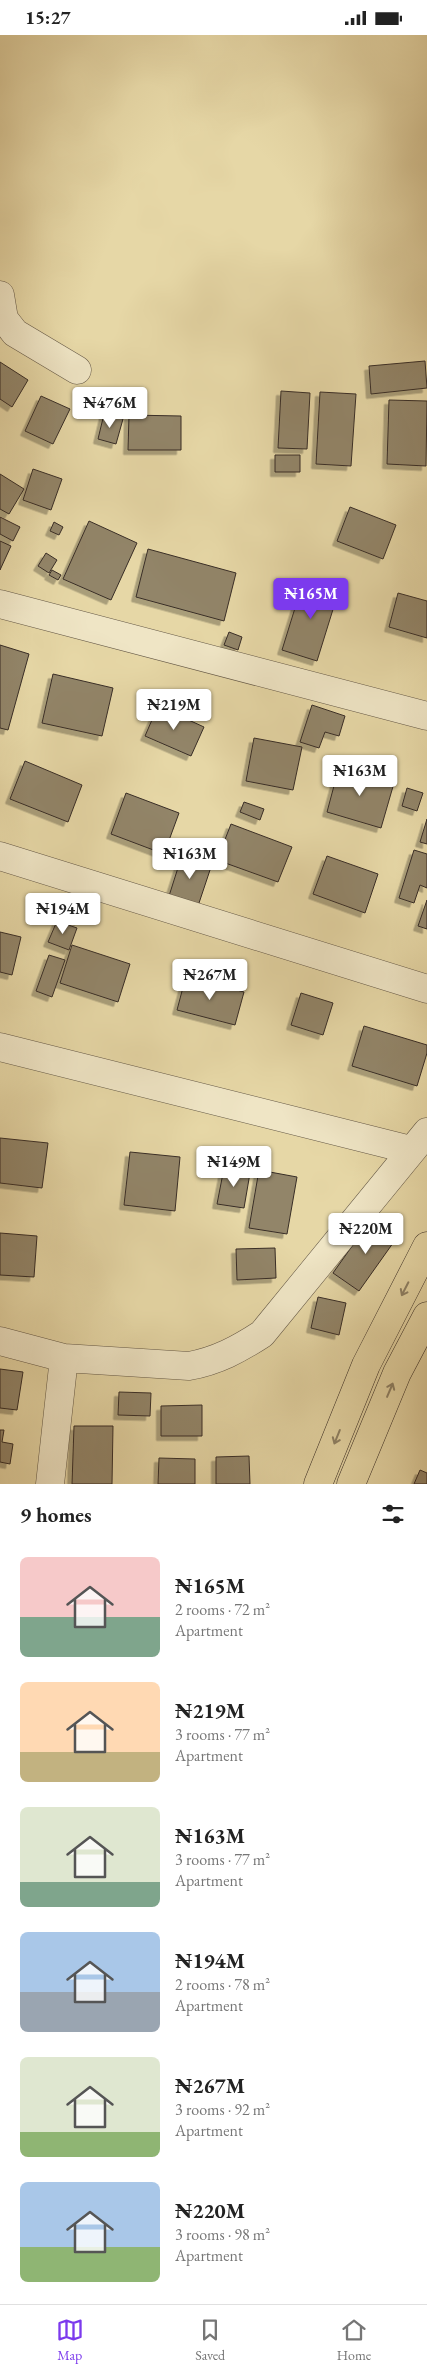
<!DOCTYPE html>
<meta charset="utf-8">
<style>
:root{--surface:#fff;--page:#f2f2f2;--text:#222;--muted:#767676;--line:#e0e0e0;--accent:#7c3aed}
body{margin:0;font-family:"EB Garamond",serif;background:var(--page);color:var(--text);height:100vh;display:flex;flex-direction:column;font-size:19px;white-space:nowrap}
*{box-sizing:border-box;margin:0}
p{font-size:16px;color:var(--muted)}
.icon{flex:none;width:28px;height:28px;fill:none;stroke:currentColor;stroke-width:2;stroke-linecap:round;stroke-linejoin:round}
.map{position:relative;height:1449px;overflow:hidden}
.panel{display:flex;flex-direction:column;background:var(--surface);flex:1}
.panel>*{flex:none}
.price{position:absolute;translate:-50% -42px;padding:0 11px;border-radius:5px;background:#fff;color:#222;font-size:16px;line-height:32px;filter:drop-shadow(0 1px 2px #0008)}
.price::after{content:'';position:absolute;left:50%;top:30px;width:15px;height:11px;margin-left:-8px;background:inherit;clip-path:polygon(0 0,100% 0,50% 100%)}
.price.current{background:var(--accent);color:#fff}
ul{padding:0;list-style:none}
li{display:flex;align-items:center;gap:15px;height:125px;padding:0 20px}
li span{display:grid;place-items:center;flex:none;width:140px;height:100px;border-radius:8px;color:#555}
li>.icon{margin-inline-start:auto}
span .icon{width:60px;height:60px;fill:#fffc;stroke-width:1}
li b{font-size:21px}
h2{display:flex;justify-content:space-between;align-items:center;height:60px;padding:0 20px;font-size:21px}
.status{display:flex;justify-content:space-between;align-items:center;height:35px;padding:0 25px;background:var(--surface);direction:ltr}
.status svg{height:14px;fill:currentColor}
.dock{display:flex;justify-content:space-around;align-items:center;height:70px;border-top:1px solid var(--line);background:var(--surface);font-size:14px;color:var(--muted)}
.dock a{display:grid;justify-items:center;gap:2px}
.dock .current{color:var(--accent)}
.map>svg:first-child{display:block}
.building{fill:#928569;stroke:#382d26;filter:url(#shadow)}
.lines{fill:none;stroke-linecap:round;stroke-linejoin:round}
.minor-casing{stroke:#645846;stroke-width:29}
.highway-casing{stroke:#382d26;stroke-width:29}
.minor{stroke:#efe5c5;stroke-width:28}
.highway{stroke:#e6d7a6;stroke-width:28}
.oneway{stroke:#8f8266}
</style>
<div class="status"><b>15:27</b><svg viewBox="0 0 49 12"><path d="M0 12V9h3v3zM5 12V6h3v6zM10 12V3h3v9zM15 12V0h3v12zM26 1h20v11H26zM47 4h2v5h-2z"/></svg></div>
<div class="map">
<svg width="427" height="1449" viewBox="0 0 427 1449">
<defs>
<filter id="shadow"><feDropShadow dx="-4.5" dy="4.5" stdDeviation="0" flood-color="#0004"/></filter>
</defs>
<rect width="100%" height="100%" fill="#e6d7a6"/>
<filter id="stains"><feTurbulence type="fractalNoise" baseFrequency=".004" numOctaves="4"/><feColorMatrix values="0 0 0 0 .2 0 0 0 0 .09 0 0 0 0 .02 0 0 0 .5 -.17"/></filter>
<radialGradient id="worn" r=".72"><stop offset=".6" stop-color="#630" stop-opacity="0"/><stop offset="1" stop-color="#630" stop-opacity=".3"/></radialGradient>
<path class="building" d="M425 326 427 353 371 359 369 331Z
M0 327 28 345 12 372 0 364Z
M281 356 310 358 307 414 278 413Z
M320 357 356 359 351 431 316 429Z
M41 361 70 374 53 409 25 396Z
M389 365 427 366 426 431 387 429Z
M104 379 123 384 116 409 98 404Z
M129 380 181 381V415H128Z
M275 420H300V437H275Z
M33 434 62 444 51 475 23 465Z
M0 439 24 454 9 479 0 474Z
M350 472 396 490 383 524 337 506Z
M0 482 20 492 13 506 0 499Z
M89 486 137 508 111 565 63 544Z
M54 487 63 492 59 500 50 496Z
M0 506 11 511 0 535Z
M148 514 236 538 224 586 136 562Z
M46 518 57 525 49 538 38 531Z
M52 535 61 540 58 545 49 540Z
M304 544 339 555 317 626 282 615Z
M398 558 427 566V603L389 592Z
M229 597 242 602 238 615 224 610Z
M0 610 29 619 8 695 0 693Z
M53 639 113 653 102 701 42 688Z
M312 670 345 681 339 701 325 697 319 713 300 707Z
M158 671 204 692 191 721 145 701Z
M254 703 302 712 293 755 246 746Z
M25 726 82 750 68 787 10 764Z
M339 732 394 748 381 793 327 777Z
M407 753 423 758 417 776 402 771Z
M126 758 179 778 164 819 111 799Z
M244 767 264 774 260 785 240 777Z
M427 784V809L420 807Z
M231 789 292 812 278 847 217 825Z
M414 815 427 819V853L420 850 414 868 399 863Z
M182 820 212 829 198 871 169 861Z
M327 821 378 839 365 878 313 859Z
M62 860 86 868 79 886 56 878Z
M427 865V894L418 891Z
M57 886 77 893 69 915 48 907Z
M0 897 21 902 12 940 0 937Z
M72 910 130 929 118 967 60 948Z
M49 920 65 925 52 962 36 956Z
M186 941 244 957 235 990 177 975Z
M301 958 333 968 323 1000 291 990Z
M364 991 427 1010V1018L417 1051 352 1031Z
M0 1103 48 1108 42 1153 0 1148Z
M130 1117 180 1122 175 1176 124 1170Z
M224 1133 250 1138 244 1173 217 1169Z
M259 1135 297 1142 287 1199 249 1193Z
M372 1183 398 1201 359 1256 333 1238Z
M0 1198 37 1201 34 1242 0 1240Z
M275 1213 276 1243 237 1245 236 1214Z
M318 1262 346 1268 339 1300 311 1293Z
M0 1334 23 1337 17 1375 0 1373Z
M119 1357 151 1358 150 1381 118 1380Z
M202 1370V1401H161V1371Z
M74 1391H113L112 1449H72Z
M0 1395H4L2 1407 13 1409 10 1429 0 1427Z
M249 1421 250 1449H216V1422Z
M159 1423 195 1424V1449H158Z
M420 1435 427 1438V1449H414Z"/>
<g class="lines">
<g class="minor-casing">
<path id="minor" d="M0 260 4 284 15 298 77 335
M0 569 427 681
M0 821 427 954
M0 1012 411 1115
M0 1306 64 1323 189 1331C217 1326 239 1314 262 1299L427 1097
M50 1449 64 1323"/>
</g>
<g class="highway-casing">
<path id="highway" d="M318 1449 366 1330 427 1211
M351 1449 397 1338 427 1281"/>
</g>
<use href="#minor" class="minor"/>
<use href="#highway" class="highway"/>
</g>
<defs><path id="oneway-shaft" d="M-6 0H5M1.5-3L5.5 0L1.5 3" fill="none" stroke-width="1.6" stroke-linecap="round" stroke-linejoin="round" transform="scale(1.25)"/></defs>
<g class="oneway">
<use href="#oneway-shaft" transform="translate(405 1254) rotate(117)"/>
<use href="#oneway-shaft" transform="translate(390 1355) rotate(-67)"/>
<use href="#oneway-shaft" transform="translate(337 1402) rotate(112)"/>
</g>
<rect width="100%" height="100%" filter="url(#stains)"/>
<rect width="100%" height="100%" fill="url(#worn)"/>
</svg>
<b class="price" style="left:110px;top:394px">₦476M</b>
<b class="price current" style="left:311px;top:585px">₦165M</b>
<b class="price" style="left:174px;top:696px">₦219M</b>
<b class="price" style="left:360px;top:762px">₦163M</b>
<b class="price" style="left:190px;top:845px">₦163M</b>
<b class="price" style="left:63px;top:900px">₦194M</b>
<b class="price" style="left:210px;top:966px">₦267M</b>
<b class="price" style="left:234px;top:1153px">₦149M</b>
<b class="price" style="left:366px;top:1220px">₦220M</b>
</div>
<section class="panel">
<h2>9 homes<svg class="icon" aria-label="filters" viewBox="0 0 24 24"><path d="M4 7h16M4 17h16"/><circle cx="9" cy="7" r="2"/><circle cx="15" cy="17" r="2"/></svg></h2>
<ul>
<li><span style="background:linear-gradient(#f6c9c9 60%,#7fa58c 0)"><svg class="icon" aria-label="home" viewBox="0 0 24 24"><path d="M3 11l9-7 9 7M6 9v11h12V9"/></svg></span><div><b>₦165M</b><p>2 rooms · 72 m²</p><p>Apartment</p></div></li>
<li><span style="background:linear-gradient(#ffd9b3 70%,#c2b280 0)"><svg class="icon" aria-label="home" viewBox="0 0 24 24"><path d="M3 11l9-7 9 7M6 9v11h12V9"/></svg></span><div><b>₦219M</b><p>3 rooms · 77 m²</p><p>Apartment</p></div></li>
<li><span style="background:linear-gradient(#dfe7d0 75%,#7fa58c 0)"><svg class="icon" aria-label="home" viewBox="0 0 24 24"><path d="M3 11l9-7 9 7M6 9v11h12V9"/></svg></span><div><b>₦163M</b><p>3 rooms · 77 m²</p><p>Apartment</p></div></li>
<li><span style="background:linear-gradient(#a9c7e8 60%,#9aa5b1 0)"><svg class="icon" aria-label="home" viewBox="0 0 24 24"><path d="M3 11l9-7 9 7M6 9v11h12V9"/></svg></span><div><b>₦194M</b><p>2 rooms · 78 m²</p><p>Apartment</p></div></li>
<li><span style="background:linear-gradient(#dfe7d0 75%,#8fb573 0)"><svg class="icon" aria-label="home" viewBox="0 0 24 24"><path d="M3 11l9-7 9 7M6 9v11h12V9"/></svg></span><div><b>₦267M</b><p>3 rooms · 92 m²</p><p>Apartment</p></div></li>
<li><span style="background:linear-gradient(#a9c7e8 65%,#8fb573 0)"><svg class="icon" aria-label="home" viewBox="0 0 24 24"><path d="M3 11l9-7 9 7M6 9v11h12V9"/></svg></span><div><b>₦220M</b><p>3 rooms · 98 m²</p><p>Apartment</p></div></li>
</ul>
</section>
<nav class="dock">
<a class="current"><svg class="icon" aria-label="map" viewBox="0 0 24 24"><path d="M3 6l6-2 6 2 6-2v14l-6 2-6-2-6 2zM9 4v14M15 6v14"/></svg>Map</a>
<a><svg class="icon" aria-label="saved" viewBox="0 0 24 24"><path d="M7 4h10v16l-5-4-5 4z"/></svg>Saved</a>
<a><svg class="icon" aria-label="home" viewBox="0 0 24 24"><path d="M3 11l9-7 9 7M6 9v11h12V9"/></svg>Home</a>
</nav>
